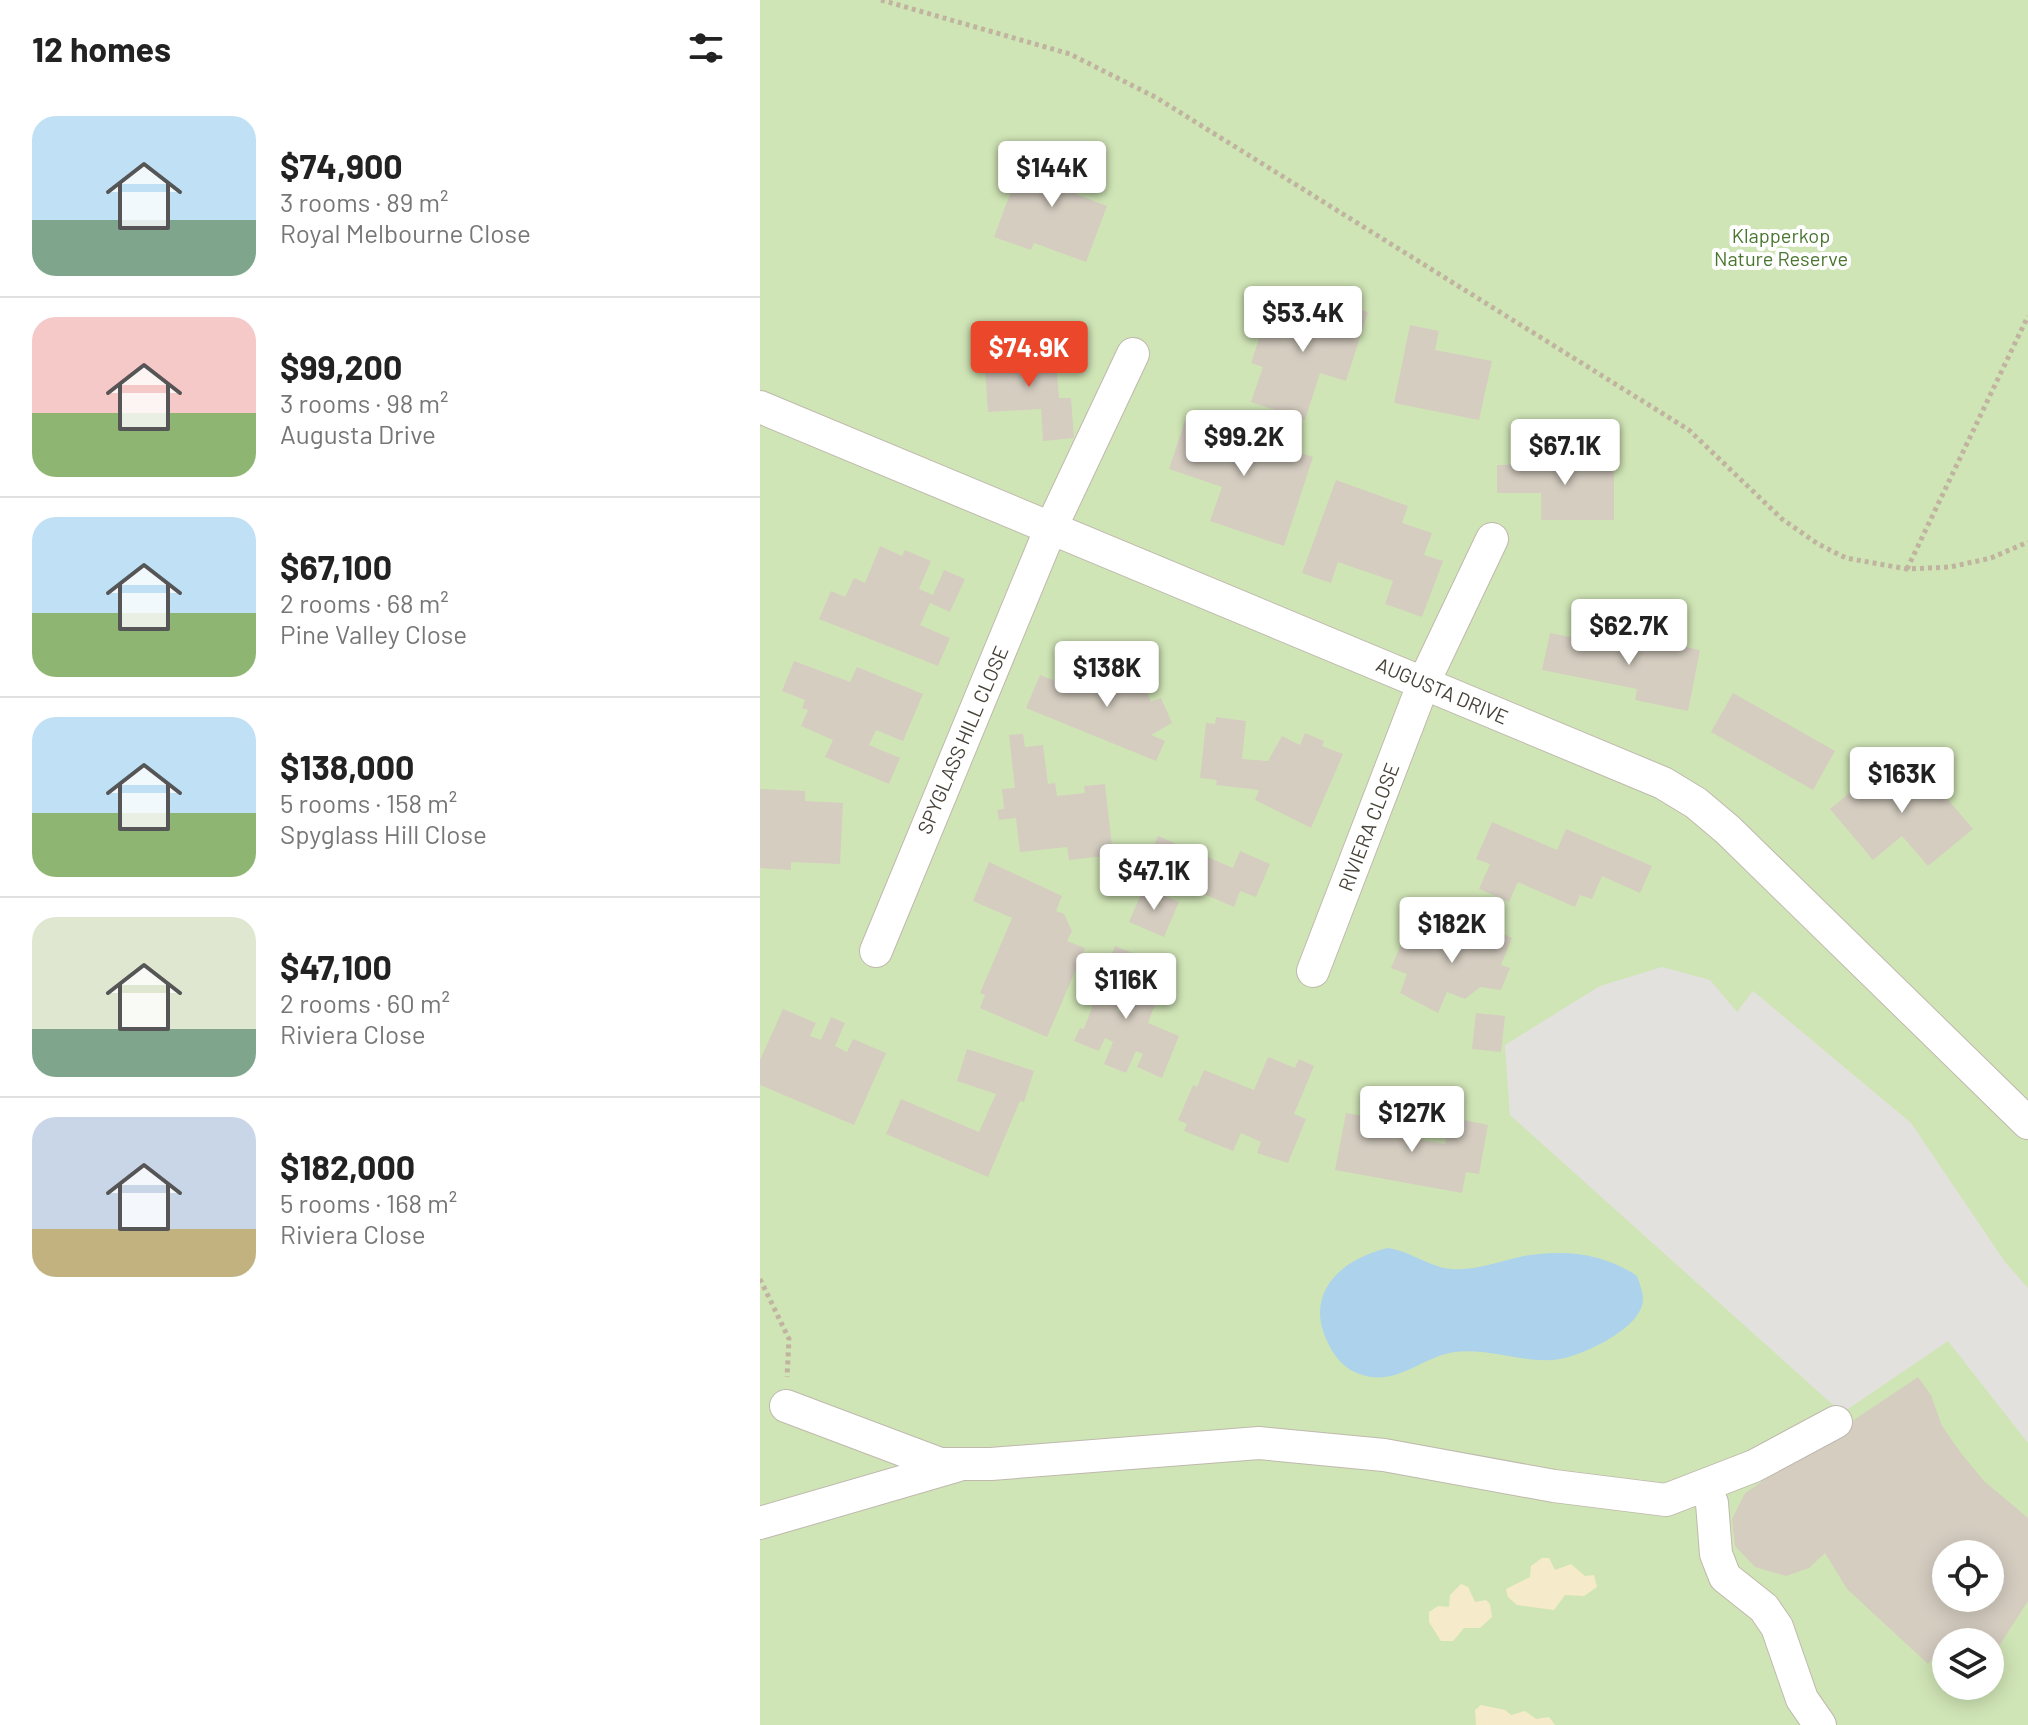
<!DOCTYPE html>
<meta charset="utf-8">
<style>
:root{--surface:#fff;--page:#f6f6f6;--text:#222;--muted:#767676;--line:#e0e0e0;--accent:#ea472b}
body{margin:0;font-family:Barlow,sans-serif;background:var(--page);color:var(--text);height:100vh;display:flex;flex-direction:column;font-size:30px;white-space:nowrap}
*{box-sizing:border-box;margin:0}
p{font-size:26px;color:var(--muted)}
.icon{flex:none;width:44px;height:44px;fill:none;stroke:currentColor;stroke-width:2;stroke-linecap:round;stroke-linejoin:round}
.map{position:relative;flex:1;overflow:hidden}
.drawer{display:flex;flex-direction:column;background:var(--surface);width:760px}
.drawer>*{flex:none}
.controls{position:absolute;left:1172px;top:1540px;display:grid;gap:16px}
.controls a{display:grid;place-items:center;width:72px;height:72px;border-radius:50%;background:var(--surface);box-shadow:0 4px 20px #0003;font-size:40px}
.price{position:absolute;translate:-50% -68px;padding:0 18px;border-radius:8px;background:#fff;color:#222;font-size:26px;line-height:52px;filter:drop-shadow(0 2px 4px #0008)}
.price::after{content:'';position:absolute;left:50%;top:48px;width:24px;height:18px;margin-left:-12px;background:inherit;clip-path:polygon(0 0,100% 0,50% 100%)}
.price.selected{background:var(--accent);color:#fff}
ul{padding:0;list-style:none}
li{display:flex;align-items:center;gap:24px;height:200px;padding:0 32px}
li+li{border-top:2px solid var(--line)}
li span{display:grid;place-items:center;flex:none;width:224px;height:160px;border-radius:24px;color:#555}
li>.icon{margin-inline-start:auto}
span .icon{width:96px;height:96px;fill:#fffc;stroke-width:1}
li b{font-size:34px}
h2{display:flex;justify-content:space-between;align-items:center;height:96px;padding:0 32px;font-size:34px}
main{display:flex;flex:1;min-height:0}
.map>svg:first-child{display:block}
.green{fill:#d0e5b6;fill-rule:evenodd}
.sand{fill:#f5ebca}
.parking{fill:#e3e1de}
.water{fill:#acd2ec}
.building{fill:#d5cdc0;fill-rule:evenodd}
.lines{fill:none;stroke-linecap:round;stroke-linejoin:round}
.minor-casing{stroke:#bfb9ad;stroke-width:34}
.path{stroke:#c0b4a0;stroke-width:5;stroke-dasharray:4 4;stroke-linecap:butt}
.minor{stroke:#fff;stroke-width:32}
.labels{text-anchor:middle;stroke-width:8;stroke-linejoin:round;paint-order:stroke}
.park-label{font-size:20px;fill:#4a7630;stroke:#fff}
.street-label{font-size:20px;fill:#474239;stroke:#fff}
</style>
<main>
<section class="drawer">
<h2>12 homes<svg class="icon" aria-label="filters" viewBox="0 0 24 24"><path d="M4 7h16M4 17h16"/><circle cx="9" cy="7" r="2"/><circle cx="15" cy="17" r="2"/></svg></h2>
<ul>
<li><span style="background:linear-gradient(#bfe0f5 65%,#7fa58c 0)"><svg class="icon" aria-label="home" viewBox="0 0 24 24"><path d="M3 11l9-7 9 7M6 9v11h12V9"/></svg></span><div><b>$74,900</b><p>3 rooms · 89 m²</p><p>Royal Melbourne Close</p></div></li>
<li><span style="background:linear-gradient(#f6c9c9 60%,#8fb573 0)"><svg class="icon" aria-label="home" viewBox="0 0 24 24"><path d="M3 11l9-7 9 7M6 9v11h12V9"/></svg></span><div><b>$99,200</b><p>3 rooms · 98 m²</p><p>Augusta Drive</p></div></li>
<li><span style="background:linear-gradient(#bfe0f5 60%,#8fb573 0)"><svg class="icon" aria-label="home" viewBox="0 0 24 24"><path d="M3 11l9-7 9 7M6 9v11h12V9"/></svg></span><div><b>$67,100</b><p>2 rooms · 68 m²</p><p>Pine Valley Close</p></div></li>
<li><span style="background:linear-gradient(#bfe0f5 60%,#8fb573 0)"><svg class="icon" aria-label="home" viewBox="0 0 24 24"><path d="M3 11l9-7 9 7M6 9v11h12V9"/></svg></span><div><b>$138,000</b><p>5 rooms · 158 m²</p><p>Spyglass Hill Close</p></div></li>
<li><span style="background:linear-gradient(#dfe7d0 70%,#7fa58c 0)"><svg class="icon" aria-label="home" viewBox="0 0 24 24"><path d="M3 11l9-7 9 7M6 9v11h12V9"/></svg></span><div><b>$47,100</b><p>2 rooms · 60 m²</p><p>Riviera Close</p></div></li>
<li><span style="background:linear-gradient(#c9d6e8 70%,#c2b280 0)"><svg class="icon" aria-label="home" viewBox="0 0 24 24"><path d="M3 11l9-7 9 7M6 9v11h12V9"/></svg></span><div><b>$182,000</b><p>5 rooms · 168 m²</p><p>Riviera Close</p></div></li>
</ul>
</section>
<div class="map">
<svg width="1268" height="1725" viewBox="0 0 1268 1725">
<rect width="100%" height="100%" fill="#f4f1ea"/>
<path class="green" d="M0 0H1268V1725H0ZM1186 1554H1230V1598H1186ZM1186 1642H1230V1686H1186Z"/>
<path class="sand" d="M782 1558H789L795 1570 811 1564 825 1576 834 1575 837 1587 824 1596 805 1595 794 1610 757 1605 748 1597 746 1589 770 1577 771 1566Z
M701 1584 708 1587 715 1602 726 1600 730 1604 732 1617 720 1628H704L693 1641H681L669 1622V1612L678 1606 689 1607 690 1595Z
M721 1705 745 1710 751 1715 765 1711 776 1719 789 1717 795 1725H716L715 1710Z"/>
<path class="parking" d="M902 967 950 980 977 1012 993 991 1151 1123 1245 1262 1268 1288V1443L1188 1341 1082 1413 750 1115 745 1045 840 986Z"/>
<path class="water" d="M628 1248C650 1251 669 1267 691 1269 717 1271 739 1261 764 1256 804 1249 844 1253 877 1276 880 1285 885 1296 882 1305 876 1331 817 1359 792 1360 759 1362 728 1348 695 1352 659 1357 636 1389 597 1373 585 1369 573 1355 568 1343 543 1293 581 1259 628 1248Z"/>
<path class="building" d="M289 147 328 162 316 194 347 206 326 262 274 243 271 250 234 237 259 170 277 177Z
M512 300 574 319 579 303 608 312 586 381 560 373 545 420 491 402 503 367 491 363Z
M650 325 679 331 675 350 732 361 719 420 634 403Z
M295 348 299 398H311L314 438 283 441 281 409 228 412 224 354Z
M427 415 553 457 524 546 450 521 462 487 409 469Z
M793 459H854V520H781V493H737V465L794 464Z
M576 480 648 506 642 523 672 533 664 555 683 561 662 617 625 604 633 581 578 562 571 583 542 573Z
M120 546 142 556 145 550 171 561 159 589 173 595 184 570 205 579 190 612 170 603 160 625 190 638 178 666 59 619 71 591 85 597 94 578 105 583Z
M790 633 871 649 874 636 940 650 928 711 875 700 877 689 782 670Z
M348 658 355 676 376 667 391 702 401 698 412 723 391 735 405 741 396 761 266 708 280 675 323 692 335 687 327 668Z
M34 661 90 682 97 667 163 694 143 741 116 730 109 745 140 758 129 784 65 757 73 740 41 726 48 710 42 708 45 700 22 691Z
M973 693 1075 751 1053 790 951 732Z
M456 717 486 721 482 759 508 761 522 736 540 745 545 733 564 741 562 746 583 754 551 828 495 800 499 790 456 785 457 780 440 778 446 723 455 724Z
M263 734 265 747 283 745 288 784 295 783 297 796 325 793 324 786 345 784 353 855 309 860 307 847 260 852 256 818 239 820 237 810 244 809 242 789 255 788 249 735Z
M1157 763 1213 829 1168 866 1142 836 1113 860 1070 809 1123 765 1135 780Z
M0 789 45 791V801L83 803 80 864 31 862V870L0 868Z
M732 822 797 850 806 829 892 866 880 893 842 876 832 899 820 895 815 907 758 882 749 902 719 889 730 864 716 859Z
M398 836 473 868 480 851 510 864 496 897 480 891 474 907 384 868Z
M229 862 302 896 296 911 304 914 312 931 307 941 325 948 287 1037 220 1008 225 995 220 993 252 918 213 901Z
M384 887 419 902 404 937 369 922Z
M666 925 689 935 717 939 723 925 752 938 741 965 750 968 741 990 720 987 705 999 687 992 678 1013 640 993 647 974 631 968 643 940 657 946Z
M355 946 383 957 357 1010 365 1014 374 995 395 1004 388 1023 419 1036 402 1078 377 1067 383 1054 376 1051 366 1073 344 1064 353 1042 345 1038 339 1051 314 1041 320 1028 324 1029Z
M23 1009 56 1023 50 1036 61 1040 71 1017 85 1023 75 1046 87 1052 93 1039 126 1053 94 1125 0 1085V1060Z
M716 1013 745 1016 741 1052 712 1049Z
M207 1049 274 1071 264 1102 260 1101 228 1177 126 1134 141 1099 219 1132 236 1094 197 1081Z
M508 1057 535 1068 539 1059 554 1066 534 1114 546 1119 528 1163 497 1153 501 1142 481 1133 473 1151 424 1131 427 1124 418 1120 433 1085 437 1087 444 1070 494 1090Z
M586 1113 614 1118 612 1127 618 1128V1132L685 1144 690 1117 728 1125 719 1174 706 1172 702 1193 575 1170Z
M1158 1377 1171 1395 1182 1426 1201 1453 1224 1481 1268 1518V1601L1230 1660V1642H1186L1168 1664 1087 1589 1065 1553 1049 1568 1026 1576 995 1567 975 1546 972 1519 985 1493ZM1186 1554H1230V1598H1186Z"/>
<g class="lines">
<g class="minor-casing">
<path id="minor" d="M0 407 903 783 936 803 968 830 1268 1123
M116 951 290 530 373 354
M553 971 664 682 732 539
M26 1406 180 1464H231L499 1443 624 1455 794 1486 906 1500 994 1466 1076 1422
M944 1486 952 1503 956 1554 965 1577 1004 1608 1017 1627 1042 1699 1060 1725
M0 1523 196 1466"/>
</g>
<path class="path" d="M121 0 310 54 397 98 929 430 1022 519 1058 544 1086 558 1147 569 1190 567 1231 558 1268 542
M1147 569 1268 316
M0 1279 29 1339 27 1377"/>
<use href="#minor" class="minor"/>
</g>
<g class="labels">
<g class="park-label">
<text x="1021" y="243">Klapperkop<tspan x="1021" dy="23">Nature Reserve</tspan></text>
</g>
<g class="street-label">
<text transform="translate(682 691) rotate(23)" y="7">AUGUSTA DRIVE</text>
<text transform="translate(203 740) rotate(-67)" y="7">SPYGLASS HILL CLOSE</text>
<text transform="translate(609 827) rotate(-69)" y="7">RIVIERA CLOSE</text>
</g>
</g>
</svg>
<div class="controls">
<a><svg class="icon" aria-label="locate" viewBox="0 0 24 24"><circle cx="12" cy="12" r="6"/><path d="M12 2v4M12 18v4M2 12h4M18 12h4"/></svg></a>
<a><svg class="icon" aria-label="layers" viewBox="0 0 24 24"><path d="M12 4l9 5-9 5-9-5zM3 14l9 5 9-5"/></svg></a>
</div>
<b class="price" style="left:292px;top:209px">$144K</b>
<b class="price" style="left:543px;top:354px">$53.4K</b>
<b class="price selected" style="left:269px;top:389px">$74.9K</b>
<b class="price" style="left:484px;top:478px">$99.2K</b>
<b class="price" style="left:805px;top:487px">$67.1K</b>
<b class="price" style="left:869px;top:667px">$62.7K</b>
<b class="price" style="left:347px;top:709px">$138K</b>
<b class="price" style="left:1142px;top:815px">$163K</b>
<b class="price" style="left:394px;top:912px">$47.1K</b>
<b class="price" style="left:692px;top:965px">$182K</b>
<b class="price" style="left:366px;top:1021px">$116K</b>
<b class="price" style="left:652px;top:1154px">$127K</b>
</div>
</main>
